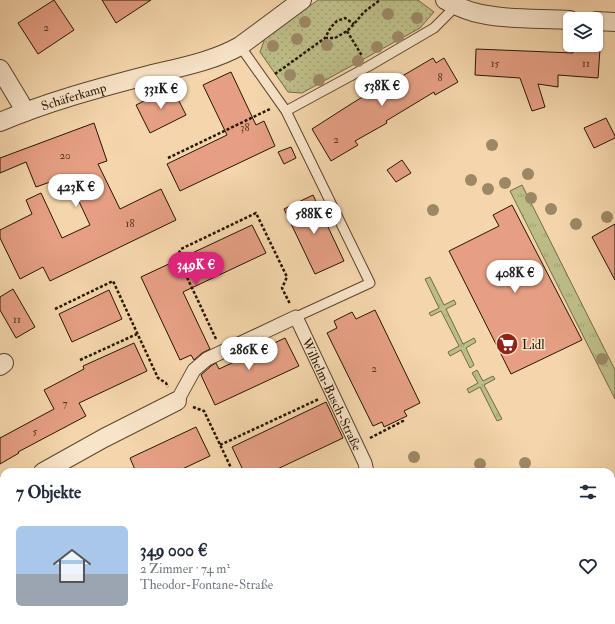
<!DOCTYPE html>
<html lang="de">
<meta charset="utf-8">
<style>
:root{--surface:#fff;--page:#f2f2f3;--text:#1f2937;--muted:#747a83;--line:#e0e1e3;--accent:#db2777}
body{margin:0;font-family:"IM FELL Double Pica",serif;background:var(--page);color:var(--text);height:100vh;display:flex;flex-direction:column;font-size:15px;white-space:nowrap}
*{box-sizing:border-box;margin:0}
p{font-size:13px;color:var(--muted)}
.icon{flex:none;width:22px;height:22px;fill:none;stroke:currentColor;stroke-width:2;stroke-linecap:round;stroke-linejoin:round}
.map{position:relative;flex:1;overflow:hidden}
.side{position:absolute;left:0px;top:468px;width:615px;height:156px;display:flex;flex-direction:column;background:var(--surface);border-radius:12px 12px 0 0;box-shadow:0 1px 3px #0004}
.side>*{flex:none}
.buttons{position:absolute;left:563px;top:12px;display:grid;gap:8px}
.buttons a{display:grid;place-items:center;width:40px;height:40px;border-radius:6px;background:var(--surface);box-shadow:0 1px 3px #0004;font-size:20px}
.price{position:absolute;translate:-50% -34px;padding:0 9px;border-radius:14px;background:#fff;color:#222;font-size:13px;line-height:26px;filter:drop-shadow(0 1px 2px #0008)}
.price::after{content:'';position:absolute;left:50%;top:24px;width:12px;height:9px;margin-left:-6px;background:inherit;clip-path:polygon(0 0,100% 0,50% 100%)}
.price.selected{background:var(--accent);color:#fff}
ul{padding:0;list-style:none}
li{display:flex;align-items:center;gap:12px;height:100px;padding:0 16px}
li+li{border-top:1px solid var(--line)}
li span{display:grid;place-items:center;flex:none;width:112px;height:80px;border-radius:6px;color:#555}
li>.icon{margin-inline-start:auto}
span .icon{width:48px;height:48px;fill:#fffc;stroke-width:1}
li b{font-size:17px}
h2{display:flex;justify-content:space-between;align-items:center;height:48px;padding:0 16px;font-size:17px}
.map>svg:first-child{display:block}
.grass{fill:url(#grass-tufts);stroke:#726a46}
.park{fill:url(#park-dots);stroke:#726a46}
.building{fill:#e69f84;stroke:#271603}
.lines{fill:none;stroke-linecap:round;stroke-linejoin:round}
.service-casing{stroke:#5a462d;stroke-width:11}
.pedestrian-casing{stroke:#5a462d;stroke-width:15}
.minor-casing{stroke:#5a462d;stroke-width:20}
.primary-casing{stroke:#271603;stroke-width:24}
.path{stroke:#271603;stroke-width:2.5;stroke-dasharray:3 2;stroke-linecap:butt}
.service{stroke:#f8e4c9;stroke-width:9}
.pedestrian{stroke:#f8e4c9;stroke-width:13}
.minor{stroke:#f8e4c9;stroke-width:18}
.primary{stroke:#f5d6ac;stroke-width:22}
.tree{fill:#9c8865}
.labels{text-anchor:middle;stroke-width:3;stroke-linejoin:round;paint-order:stroke}
.number-label{font-size:11px;fill:#573823}
.street-label{font-size:13px;fill:#271603;stroke:#f8e4c9}
.poi-label{font-size:13px;fill:#271603;stroke:#f8e4c9;text-anchor:start}
</style>
<div class="map">
<svg width="615" height="624" viewBox="0 0 615 624">
<defs>
<pattern id="grass-tufts" width="24" height="20" patternUnits="userSpaceOnUse"><rect width="24" height="20" fill="#bdbd88"/><path d="M3 7l-1-3M5 7V3M7 7l1-3M15 17l-1-3M17 17v-4M19 17l1-3" fill="none" stroke="#a2a274"/></pattern>
<pattern id="park-dots" width="8" height="8" patternUnits="userSpaceOnUse"><rect width="8" height="8" fill="#bdbd88"/><path d="M2 2h.1M6 6h.1" fill="none" stroke="#a2a274" stroke-width="1.8" stroke-linecap="round"/></pattern>
</defs>
<rect width="100%" height="100%" fill="#f5d6ac"/>
<filter id="stains"><feTurbulence type="fractalNoise" baseFrequency=".005" numOctaves="4"/><feColorMatrix values="0 0 0 0 .2 0 0 0 0 .09 0 0 0 0 .02 0 0 0 .5 -.17"/></filter>
<radialGradient id="worn" r=".72"><stop offset=".6" stop-color="#630" stop-opacity="0"/><stop offset="1" stop-color="#630" stop-opacity=".3"/></radialGradient>
<path class="grass" d="M522 185 615 370V399L510 191Z
M430 277 444 305 454 300 456 304 446 309 463 344 474 338 476 342 466 348 474 365 470 368 461 350 450 356 448 352 459 346 441 311 431 316 429 313 439 308 425 279Z
M477 370 483 381 493 376 495 379 484 385 502 419 497 421 480 387 469 393 467 389 478 383 472 373Z
M615 491V527H614L611 522V493Z"/>
<path class="park" d="M318 0H418L434 12 420 28 302 93 288 92 260 52 265 38Z"/>
<path class="building" d="M54 0 74 30 38 54 18 23Z
M102 0H151L116 23Z
M574 47 600 49 598 78 558 75V87L538 84 545 107 532 111 520 78 475 75 476 49 573 53Z
M433 58 436 63 444 58 458 82 435 95 434 92 386 121 387 123 355 141 358 145 331 161 312 129 351 104 374 90 375 92Z
M231 72 256 125 264 121 275 146 180 191 167 164 227 135 203 85Z
M172 87 186 115 150 133 136 105Z
M606 118 615 136V138L594 148 584 128Z
M94 123 107 161 98 164 120 209 161 189 176 220 50 281 43 267 20 279 0 238V230L32 214 26 200 41 193 62 238 90 225 67 176 36 187 26 162 0 173V158Z
M291 147 296 158 284 164 278 152Z
M402 160 411 173 396 182 387 170Z
M313 195 344 261 315 274 284 209Z
M512 205 582 340 511 374 449 251 499 226 493 215Z
M615 224V280L592 237Z
M252 225 266 253 183 292 210 349 202 353 194 360 191 355 180 360 141 277Z
M13 289 35 327 16 338 0 310V297Z
M109 290 122 319 72 342 59 314Z
M375 310 420 403 404 411 407 416 384 427 382 422 373 426 327 333 337 328 334 321 352 312 356 319Z
M285 338 299 366 215 405 201 375 211 366 216 363 219 369Z
M134 343 147 371 79 403 86 416 18 452 19 453 0 464V438L54 409 44 390 84 369 83 366Z
M326 402 343 438 271 472H244L232 447Z
M196 427 210 456 176 472H136L130 458Z"/>
<g class="lines">
<g class="service-casing">
<path id="service" d="M240 46 286 111 370 283 296 317
M286 111 369 66 434 28 456 6
M444 624V620"/>
</g>
<g class="pedestrian-casing">
<g id="pedestrian">
<path id="s1" d="M177 401 194 370 207 359 296 317 365 463 367 472"/>
</g>
</g>
<g class="minor-casing">
<g id="minor">
<path d="M445 0C454 5 463 9 473 12 503 20 539 18 570 20"/>
<path d="M596 21 615 22"/>
<path d="M0 69 20 102 25 112"/>
<path id="s2" d="M0 122C47 102 95 89 145 76 176 68 212 62 240 46L302 0"/>
<path d="M0 366 4 363"/>
<path d="M43 472 104 438 177 401"/>
<path d="M0 496 4 494"/>
<path d="M430 620 432 624"/>
</g>
</g>
<g class="primary-casing">
<path id="primary" d="M611 560 615 558
M479 624 487 620"/>
</g>
<path class="path" d="M347 31 362 56
M325 38H335L347 31 354 24 364 12 380 0
M275 74 325 38 331 27 337 21 345 18 354 24
M168 158 270 109
M55 309 113 281 158 378 166 383 168 387
M216 339 177 256 181 249 256 213 287 277 282 288 290 304
M80 360 137 334
M193 407 204 411 233 472
M370 438 403 421 402 419
M220 445 319 399
M0 574 4 578"/>
<use href="#service" class="service"/>
<use href="#pedestrian" class="pedestrian"/>
<use href="#minor" class="minor"/>
<use href="#primary" class="primary"/>
</g>
<g class="tree">
<circle cx="388" cy="14" r="6"/>
<circle cx="417" cy="18" r="6"/>
<circle cx="305" cy="22" r="6"/>
<circle cx="398" cy="37" r="6"/>
<circle cx="297" cy="39" r="6"/>
<circle cx="327" cy="45" r="6"/>
<circle cx="273" cy="46" r="6"/>
<circle cx="377" cy="47" r="6"/>
<circle cx="358" cy="61" r="6"/>
<circle cx="290" cy="75" r="6"/>
<circle cx="319" cy="80" r="6"/>
<circle cx="492" cy="145" r="6"/>
<circle cx="528" cy="174" r="6"/>
<circle cx="471" cy="180" r="6"/>
<circle cx="505" cy="183" r="6"/>
<circle cx="488" cy="189" r="6"/>
<circle cx="531" cy="198" r="6"/>
<circle cx="551" cy="209" r="6"/>
<circle cx="433" cy="210" r="6"/>
<circle cx="607" cy="217" r="6"/>
<circle cx="576" cy="224" r="6"/>
<circle cx="602" cy="359" r="6"/>
<circle cx="414" cy="457" r="6"/>
<circle cx="525" cy="463" r="6"/>
<circle cx="480" cy="464" r="6"/>
</g>
<defs>
<g id="supermarket-disc" transform="scale(1.15)"><circle r="9.5" fill="#8f2418" stroke="#f8e4c9"/><path d="M-6-5.5h2.5l.6 2H6L4.5 2H-2.5L-4.4-4H-6ZM-1.5 3.2a1.3 1.3 0 1 0 .1 0ZM3 3.2a1.3 1.3 0 1 0 .1 0Z" fill="#fff"/></g>
</defs>
<g fill-rule="evenodd">
<use href="#supermarket-disc" x="507" y="344"/>
</g>
<g class="labels">
<g class="number-label">
<text x="46" y="31">2</text>
<text x="495" y="67">15</text>
<text x="586" y="67">11</text>
<text x="440" y="81">8</text>
<text x="245" y="131">38</text>
<text x="336" y="143">2</text>
<text x="65" y="159">20</text>
<text x="130" y="227">18</text>
<text x="17" y="323">11</text>
<text x="374" y="372">2</text>
<text x="65" y="407">7</text>
<text x="35" y="435">5</text>
</g>
<g class="street-label">
<text dy="5" stroke="none"><textPath href="#s2" startOffset="78">Schäferkamp</textPath></text>
<text dy="5" stroke="none"><textPath href="#s1" startOffset="236">Wilhelm-Busch-Straße</textPath></text>
</g>
<g class="poi-label">
<text x="522" y="349">Lidl</text>
</g>
</g>
<rect width="100%" height="100%" filter="url(#stains)"/>
<rect width="100%" height="100%" fill="url(#worn)"/>
</svg>
<div class="buttons">
<a><svg class="icon" aria-label="layers" viewBox="0 0 24 24"><path d="M12 4l9 5-9 5-9-5zM3 14l9 5 9-5"/></svg></a>
</div>
<b class="price" style="left:382px;top:107px">538K €</b>
<b class="price" style="left:161px;top:110px">331K €</b>
<b class="price" style="left:76px;top:208px">423K €</b>
<b class="price" style="left:314px;top:235px">588K €</b>
<b class="price selected" style="left:196px;top:286px">349K €</b>
<b class="price" style="left:515px;top:294px">408K €</b>
<b class="price" style="left:249px;top:371px">286K €</b>
<section class="side">
<h2>7 Objekte<svg class="icon" aria-label="filters" viewBox="0 0 24 24"><path d="M4 7h16M4 17h16"/><circle cx="9" cy="7" r="2"/><circle cx="15" cy="17" r="2"/></svg></h2>
<ul>
<li><span style="background:linear-gradient(#a9c7e8 60%,#9aa5b1 0)"><svg class="icon" aria-label="home" viewBox="0 0 24 24"><path d="M3 11l9-7 9 7M6 9v11h12V9"/></svg></span><div><b>349 000 €</b><p>2 Zimmer · 74 m²</p><p>Theodor-Fontane-Straße</p></div><svg class="icon" aria-label="heart" viewBox="0 0 24 24"><path d="M12 20l-8-8c-3-5 5-10 8-4 3-6 11-1 8 4z"/></svg></li>
</ul>
</section>
</div>
